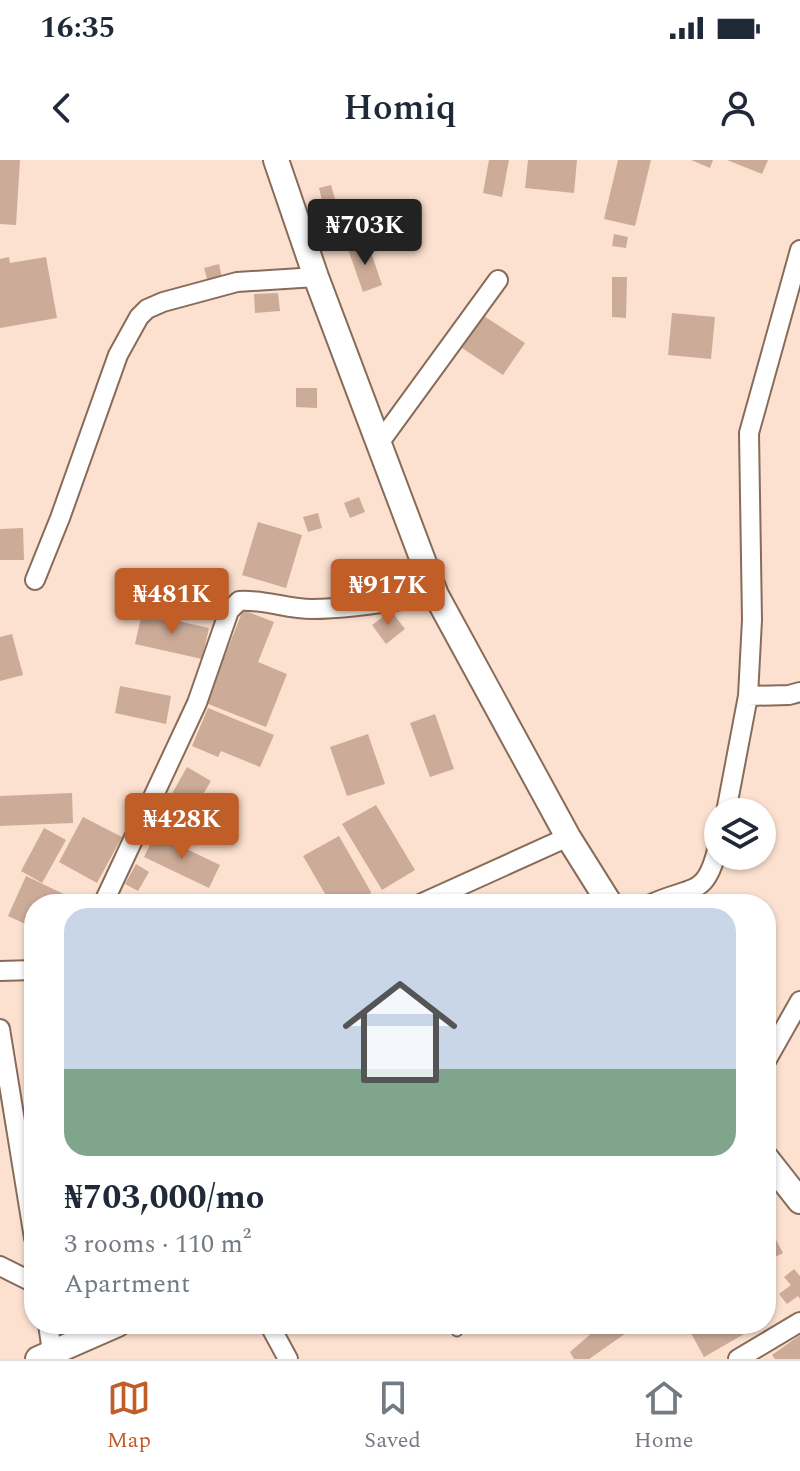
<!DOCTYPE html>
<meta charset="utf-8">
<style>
:root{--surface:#fff;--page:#f6f6f7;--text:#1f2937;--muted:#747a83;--line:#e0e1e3;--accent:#c15d26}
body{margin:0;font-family:Spectral,serif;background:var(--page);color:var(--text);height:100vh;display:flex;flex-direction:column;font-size:30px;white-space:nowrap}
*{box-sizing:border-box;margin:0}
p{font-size:26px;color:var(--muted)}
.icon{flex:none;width:44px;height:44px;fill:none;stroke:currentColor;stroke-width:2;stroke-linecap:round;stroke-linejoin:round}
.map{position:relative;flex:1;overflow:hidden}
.side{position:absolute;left:24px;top:734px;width:752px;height:440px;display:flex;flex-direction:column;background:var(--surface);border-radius:32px;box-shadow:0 2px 6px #0004}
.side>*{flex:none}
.controls{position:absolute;left:704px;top:638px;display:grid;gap:16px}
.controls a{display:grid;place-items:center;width:72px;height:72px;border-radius:50%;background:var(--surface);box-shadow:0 2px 6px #0004;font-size:40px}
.price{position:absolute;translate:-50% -68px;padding:0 18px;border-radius:8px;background:var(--accent);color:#fff;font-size:26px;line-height:52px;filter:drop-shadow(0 2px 4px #0008)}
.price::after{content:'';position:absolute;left:50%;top:48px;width:24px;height:18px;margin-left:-12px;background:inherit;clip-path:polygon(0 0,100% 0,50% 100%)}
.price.current{background:#222;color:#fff}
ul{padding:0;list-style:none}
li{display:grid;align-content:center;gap:16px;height:424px;padding:0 40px}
li span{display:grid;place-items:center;height:248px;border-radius:24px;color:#555}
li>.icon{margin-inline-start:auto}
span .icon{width:144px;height:144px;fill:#fffc;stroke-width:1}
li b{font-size:34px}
.status{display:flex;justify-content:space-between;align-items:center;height:56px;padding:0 40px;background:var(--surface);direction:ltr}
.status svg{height:22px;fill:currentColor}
header{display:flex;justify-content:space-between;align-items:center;height:104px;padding:0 40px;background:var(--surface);font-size:36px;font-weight:600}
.dock{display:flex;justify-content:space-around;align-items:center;height:112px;border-top:2px solid var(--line);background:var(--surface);font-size:22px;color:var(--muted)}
.dock a{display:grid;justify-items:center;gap:4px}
.dock .current{color:var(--accent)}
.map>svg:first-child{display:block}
.building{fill:#ccab98}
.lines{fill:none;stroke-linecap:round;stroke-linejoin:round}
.service-casing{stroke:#886b58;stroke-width:13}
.minor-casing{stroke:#886b58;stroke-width:22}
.tertiary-casing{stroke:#886b58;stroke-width:28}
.service{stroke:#fff;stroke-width:9}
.minor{stroke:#fff;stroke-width:18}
.tertiary{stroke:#fff;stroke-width:24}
</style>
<div class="status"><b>16:35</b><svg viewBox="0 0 49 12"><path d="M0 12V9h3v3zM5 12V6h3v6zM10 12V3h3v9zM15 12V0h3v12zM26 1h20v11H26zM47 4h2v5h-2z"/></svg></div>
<header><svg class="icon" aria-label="back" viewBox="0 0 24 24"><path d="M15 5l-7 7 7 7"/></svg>Homiq<svg class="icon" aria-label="person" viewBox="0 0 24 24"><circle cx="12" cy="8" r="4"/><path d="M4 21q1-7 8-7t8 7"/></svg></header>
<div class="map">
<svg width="800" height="1199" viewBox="0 0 800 1199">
<rect width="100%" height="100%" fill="#fce1d0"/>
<path class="building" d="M0 0H20L16 65 0 64Z
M489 0H509L502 37 483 33Z
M528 0H577L574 33 525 28Z
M618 0H651L635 66 604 59Z
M691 0H713L710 8Z
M727 0H768L762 14Z
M331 25 337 46 324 49 319 28Z
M614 74 628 77 626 88 612 86Z
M368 83 382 125 363 132 348 89Z
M9 97 10 103 46 97 57 158 0 168V99Z
M219 104 222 118 208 122 204 108Z
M612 117H627L626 158 612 157Z
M278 133 280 151 255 153 254 134Z
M672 153 715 157 711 199 668 195Z
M484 156 525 183 503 215 462 188Z
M296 228H317V248L296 247Z
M359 337 365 352 350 358 344 343Z
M318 353 322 368 308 372 303 357Z
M258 362 302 375 286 428 242 415Z
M23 368 24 400H0V369Z
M243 450 274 462 258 502 287 514 266 567 206 543Z
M391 451 405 469 386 484 372 465Z
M142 453 209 468 202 499 135 484Z
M12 474 23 515 0 521V477Z
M120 526 171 536 166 564 115 553Z
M208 548 274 575 260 607 221 591 218 597 192 586Z
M435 554 454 609 430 617 410 563Z
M368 574 385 624 347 636 330 587Z
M187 607 211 621 183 668 160 655Z
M72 633 73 663 0 666V636Z
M376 645 415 710 382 730 342 664Z
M83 657 122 677 97 723 59 702Z
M44 668 66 680 42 723 21 711Z
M155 674 220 705 209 728 144 697Z
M339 676 371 732 367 744H331L303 696Z
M136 704 149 712 138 731 125 724Z
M26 716 70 737 67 744H34V768L8 756Z
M774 1076 783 1093 769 1100 766 1096V1080Z
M794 1109 800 1116V1139L798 1136 787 1144 779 1134 791 1125 784 1117Z
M602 1164H639L589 1199H574L570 1192Z
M686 1164H741L746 1173 704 1197Z
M800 1175V1199H775L772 1195Z"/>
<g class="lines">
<g class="service-casing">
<path id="service" d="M457 1164V1171"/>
</g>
<g class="minor-casing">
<path id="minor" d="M380 282 498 120
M35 420 60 358 118 195 139 157 147 149 163 142 237 122 316 117
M748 536 789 535 800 532
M726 652 748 536 752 460 749 273 800 90
M103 744 197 543 229 451 239 441C264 439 287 449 312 449 353 449 395 440 436 435
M420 744 568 677
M651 744C693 725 706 738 718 686
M0 811 34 810
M0 869 34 1078
M766 901 800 841
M0 1106 34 1123
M48 1164 53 1199
M269 1164 288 1199
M738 1199 800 1162"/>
</g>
<g class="tertiary-casing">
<path id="tertiary" d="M276 0 316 117 436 435 568 677 610 744
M766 998 800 1041
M38 1199 118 1164"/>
</g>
<use href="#service" class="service"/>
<use href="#minor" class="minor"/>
<use href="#tertiary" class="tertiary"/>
</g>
</svg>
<div class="controls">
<a><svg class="icon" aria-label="layers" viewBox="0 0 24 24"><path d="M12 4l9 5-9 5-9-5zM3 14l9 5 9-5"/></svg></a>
</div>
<b class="price current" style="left:365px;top:107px">₦703K</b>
<b class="price" style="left:388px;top:467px">₦917K</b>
<b class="price" style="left:172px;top:476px">₦481K</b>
<b class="price" style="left:182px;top:701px">₦428K</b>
<section class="side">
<ul>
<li><span style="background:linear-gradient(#c9d6e8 65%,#7fa58c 0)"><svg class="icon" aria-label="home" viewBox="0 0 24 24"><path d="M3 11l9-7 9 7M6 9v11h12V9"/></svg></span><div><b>₦703,000/mo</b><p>3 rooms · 110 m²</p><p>Apartment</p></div></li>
</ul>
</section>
</div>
<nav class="dock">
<a class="current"><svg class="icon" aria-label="map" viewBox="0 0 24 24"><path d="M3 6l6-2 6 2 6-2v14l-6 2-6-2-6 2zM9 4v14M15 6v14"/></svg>Map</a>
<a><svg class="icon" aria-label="saved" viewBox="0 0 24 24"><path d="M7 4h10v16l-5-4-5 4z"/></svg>Saved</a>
<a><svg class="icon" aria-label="home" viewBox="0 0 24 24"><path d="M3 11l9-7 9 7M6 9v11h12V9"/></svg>Home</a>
</nav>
